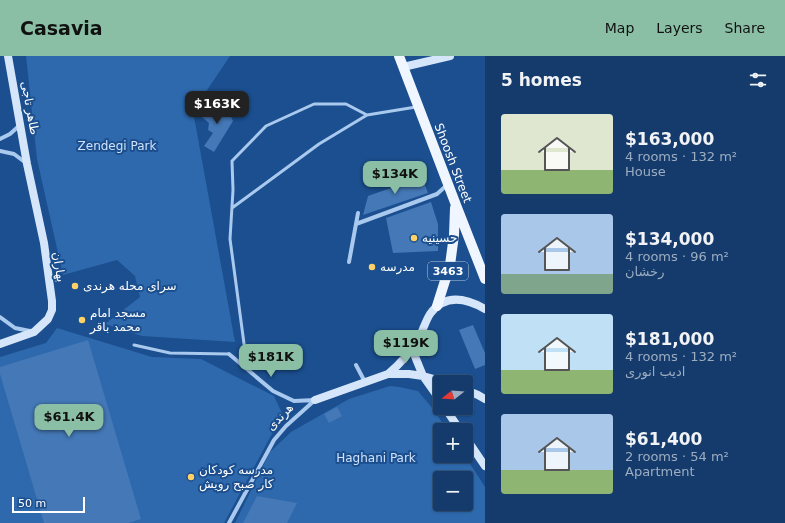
<!DOCTYPE html>
<meta charset="utf-8">
<style>
:root{--surface:#143b6b;--page:#214673;--text:#f1f3f6;--muted:#9dadc1;--line:#33557e;--accent:#8abfa5}
body{margin:0;font-family:"DejaVu Sans",Cairo,sans-serif;background:var(--page);color:var(--text);height:100vh;display:flex;flex-direction:column;font-size:15px;white-space:nowrap}
*{box-sizing:border-box;margin:0}
p{font-size:13px;color:var(--muted)}
.icon{flex:none;width:22px;height:22px;fill:none;stroke:currentColor;stroke-width:2;stroke-linecap:round;stroke-linejoin:round}
.map{position:relative;flex:1;overflow:hidden}
.sheet{display:flex;flex-direction:column;background:var(--surface);width:300px}
.sheet>*{flex:none}
.needle{width:26px;rotate:253deg}
.fabs{position:absolute;left:433px;top:319px;display:grid;gap:8px}
.fabs a{display:grid;place-items:center;width:40px;height:40px;border-radius:4px;background:var(--surface);box-shadow:0 1px 3px #0004,0 0 0 1px var(--line);font-size:20px}
.scale{position:absolute;left:12px;bottom:10px;width:73px;box-sizing:border-box;padding-left:4px;border:2px solid #fff;border-top:0;font-size:11px;line-height:14px;white-space:nowrap;color:#fff;-webkit-text-stroke:3px #1b4f8f;paint-order:stroke}
.price{position:absolute;translate:-50% -34px;padding:0 9px;border-radius:8px;background:var(--accent);color:#111;font-size:13px;line-height:26px;filter:drop-shadow(0 1px 2px #0008)}
.price::after{content:'';position:absolute;left:50%;top:24px;width:12px;height:9px;margin-left:-6px;background:inherit;clip-path:polygon(0 0,100% 0,50% 100%)}
.price.current{background:#222;color:#fff}
ul{padding:0;list-style:none}
li{display:flex;align-items:center;gap:12px;height:100px;padding:0 16px}
li span{display:grid;place-items:center;flex:none;width:112px;height:80px;border-radius:4px;color:#555}
li>.icon{margin-inline-start:auto}
span .icon{width:48px;height:48px;fill:#fffc;stroke-width:1}
li b{font-size:17px}
h2{display:flex;justify-content:space-between;align-items:center;height:48px;padding:0 16px;font-size:17px}
header{display:flex;align-items:center;gap:24px;box-sizing:border-box;height:56px;padding:0 20px;background:var(--accent);color:#111}
header strong{font-size:19px}
nav{display:flex;gap:22px;margin-inline-start:auto;font-size:14px}
main{display:flex;flex:1;min-height:0}
.map>svg:first-child{display:block}
.green{fill:#2e69ad;fill-rule:evenodd}
.building{fill:#4478b7}
.lines{fill:none;stroke-linecap:round;stroke-linejoin:round}
.lane{stroke:#a9c9ee;stroke-width:3}
.street{stroke:#a9c9ee;stroke-width:4}
.secondary{stroke:#d6e6fa;stroke-width:8}
.primary{stroke:#f0f6ff;stroke-width:10}
.poi-dot{fill:#ffd166;stroke:#1b4f8f;stroke-width:1.5}
.labels{text-anchor:middle;stroke-width:4;stroke-linejoin:round;paint-order:stroke}
.shield{fill:#1b4f8f;stroke:#bbcadd;stroke-width:1}
.shield-label{font-size:11px;font-weight:bold;fill:#fff}
.street-label{font-size:12px;fill:#fff;stroke:#1b4f8f}
.park-label{font-size:12px;fill:#cfe3fa;stroke:#1b4f8f}
.poi-label{font-size:12px;fill:#fff;stroke:#1b4f8f;text-anchor:start}
</style>
<header>
<strong>Casavia</strong>
<nav><a>Map</a><a>Layers</a><a>Share</a></nav>
</header>
<main>
<div class="map">
<svg width="485" height="467" viewBox="0 0 485 467">
<rect width="100%" height="100%" fill="#1b4f8f"/>
<path class="green" d="M26 0H230L193 55 235 286 142 280 105 268 140 241 135 220 117 204 63 219 37 103Z
M57 272 152 301 201 303 274 340 282 357 283 365 274 374 224 467H0V301L46 287Z
M390 330 399 331 418 335 433 353 447 374H440V400H465L485 431V467H235L270 396 291 376 349 343ZM440 422H466V448H440Z"/>
<path class="building" d="M212 47 229 56 233 65 214 96 204 90 213 77 208 74 209 67 202 61Z
M422 121 428 137 363 159 368 140Z
M431 146 438 168V195L393 197 386 162Z
M473 269 485 297V309L475 313 459 274Z
M88 284 141 463 128 467H44L0 318V311Z
M337 351 342 360 329 367 324 358Z
M257 440 297 447 287 467H243Z"/>
<g class="lines">
<path class="lane" d="M232 152 319 88 367 59
M134 289 170 297 229 298
M245 295 230 183 233 134 232 105 266 70 314 48H346L367 59 416 51"/>
<path class="street" d="M0 83 10 78 20 69
M0 95 14 98 26 107
M356 168 437 138 448 128
M349 206 358 157
M0 261 15 272 30 275
M229 298 273 335 294 345 315 344
M356 309 365 326
M229 467 274 384 286 370 315 344"/>
<path class="secondary" d="M403 11 450 0
M0 288 34 276 48 263 52 254V245L44 187 27 108 8 0
M412 293 423 320 440 344
M388 318C400 308 410 297 418 283 423 275 425 266 430 258 445 237 466 242 485 253
M466 334 478 339 485 343
M315 344 388 318H409L423 320 445 326
M445 352 460 374
M466 382 485 410"/>
<path class="primary" d="M399 0 456 149 485 223
M437 250 450 209 454 179 455 152"/>
</g>
<g class="poi-dot">
<circle cx="414" cy="182" r="4"/>
<circle cx="372" cy="211" r="4"/>
<circle cx="75" cy="230" r="4"/>
<circle cx="82" cy="264" r="4"/>
<circle cx="191" cy="421" r="4"/>
</g>
<g class="labels">
<rect class="shield" x="428" y="206" width="40" height="18" rx="3"/>
<g class="shield-label">
<text x="448" y="219">3463</text>
</g>
<g class="street-label">
<text transform="translate(30 52) rotate(80)" y="4">طاهر تاجی</text>
<text transform="translate(453 107) rotate(69)" y="4">Shoosh Street</text>
<text transform="translate(59 211) rotate(81)" y="4">بهاران</text>
<text transform="translate(280 361) rotate(-46)" y="4">هرندی</text>
</g>
<g class="park-label">
<text x="117" y="94">Zendegi Park</text>
<text x="376" y="406">Haghani Park</text>
</g>
<g class="poi-label">
<text x="422" y="186">حسینیه</text>
<text x="380" y="215">مدرسه</text>
<text x="83" y="234">سرای محله هرندی</text>
<text x="90" y="261">مسجد امام<tspan x="90" dy="14">محمد باقر</tspan></text>
<text x="199" y="418">مدرسه کودکان<tspan x="199" dy="14">کار صبح رویش</tspan></text>
</g>
</g>
</svg>
<div class="fabs">
<a><svg class="needle" viewBox="-14 -14 28 28"><path d="M0-13l5 13h-10z" fill="#e53935"/><path d="M0 13l5-13h-10z" fill="#9dadc1"/></svg></a>
<a>+</a>
<a>−</a>
</div>
<div class="scale">50 m</div>
<b class="price current" style="left:217px;top:69px">$163K</b>
<b class="price" style="left:395px;top:139px">$134K</b>
<b class="price" style="left:406px;top:308px">$119K</b>
<b class="price" style="left:271px;top:322px">$181K</b>
<b class="price" style="left:69px;top:382px">$61.4K</b>
</div>
<section class="sheet">
<h2>5 homes<svg class="icon" aria-label="filters" viewBox="0 0 24 24"><path d="M4 7h16M4 17h16"/><circle cx="9" cy="7" r="2"/><circle cx="15" cy="17" r="2"/></svg></h2>
<ul>
<li><span style="background:linear-gradient(#dfe7d0 70%,#8fb573 0)"><svg class="icon" aria-label="home" viewBox="0 0 24 24"><path d="M3 11l9-7 9 7M6 9v11h12V9"/></svg></span><div><b>$163,000</b><p>4 rooms · 132 m²</p><p>House</p></div></li>
<li><span style="background:linear-gradient(#a9c7e8 75%,#7fa58c 0)"><svg class="icon" aria-label="home" viewBox="0 0 24 24"><path d="M3 11l9-7 9 7M6 9v11h12V9"/></svg></span><div><b>$134,000</b><p>4 rooms · 96 m²</p><p>رخشان</p></div></li>
<li><span style="background:linear-gradient(#bfe0f5 70%,#8fb573 0)"><svg class="icon" aria-label="home" viewBox="0 0 24 24"><path d="M3 11l9-7 9 7M6 9v11h12V9"/></svg></span><div><b>$181,000</b><p>4 rooms · 132 m²</p><p>ادیب انوری</p></div></li>
<li><span style="background:linear-gradient(#a9c7e8 70%,#8fb573 0)"><svg class="icon" aria-label="home" viewBox="0 0 24 24"><path d="M3 11l9-7 9 7M6 9v11h12V9"/></svg></span><div><b>$61,400</b><p>2 rooms · 54 m²</p><p>Apartment</p></div></li>
</ul>
</section>
</main>
